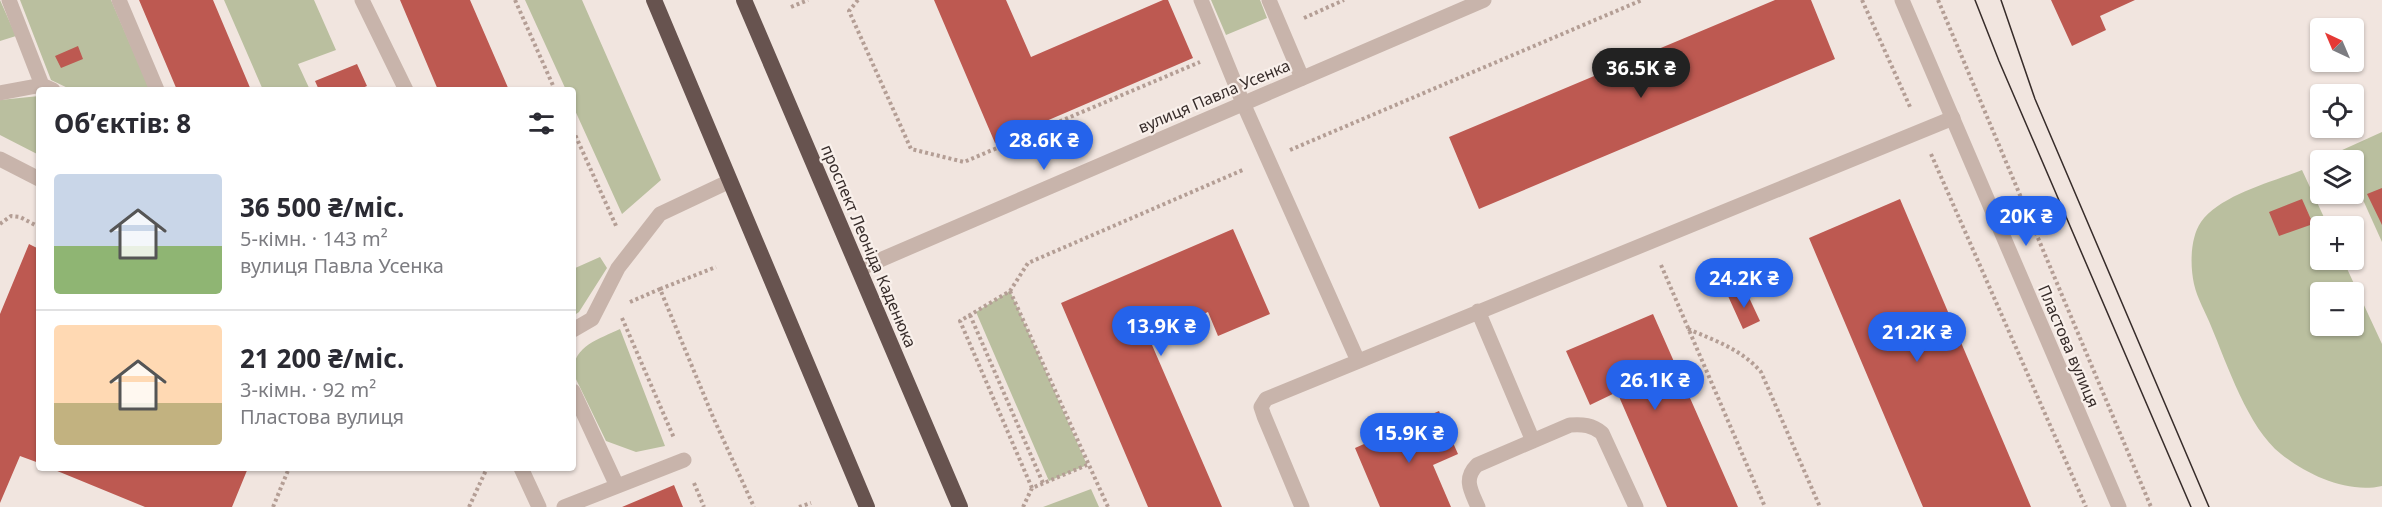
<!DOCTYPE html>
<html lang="uk">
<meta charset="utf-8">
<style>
:root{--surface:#fff;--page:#f2f2f3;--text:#2b2b33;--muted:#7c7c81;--line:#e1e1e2;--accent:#2563eb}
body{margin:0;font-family:"Noto Sans",sans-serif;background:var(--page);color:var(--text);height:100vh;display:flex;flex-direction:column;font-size:22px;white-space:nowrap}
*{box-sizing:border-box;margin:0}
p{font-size:20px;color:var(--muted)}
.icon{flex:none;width:33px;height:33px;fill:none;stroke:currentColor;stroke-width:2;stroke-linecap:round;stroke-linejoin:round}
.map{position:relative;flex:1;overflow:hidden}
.panel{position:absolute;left:36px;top:87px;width:540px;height:384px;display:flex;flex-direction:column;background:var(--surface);border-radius:6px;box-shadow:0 2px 4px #0004}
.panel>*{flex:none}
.needle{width:39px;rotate:316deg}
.buttons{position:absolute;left:2310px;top:18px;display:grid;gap:12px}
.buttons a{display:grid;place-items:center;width:54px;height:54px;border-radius:6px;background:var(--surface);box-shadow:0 2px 4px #0004;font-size:30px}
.price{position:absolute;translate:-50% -51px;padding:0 14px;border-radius:21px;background:var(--accent);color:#fff;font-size:20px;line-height:39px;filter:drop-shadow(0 2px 3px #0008)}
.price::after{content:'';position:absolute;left:50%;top:36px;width:18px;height:14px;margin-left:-9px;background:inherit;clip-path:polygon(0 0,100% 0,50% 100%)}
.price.selected{background:#222;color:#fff}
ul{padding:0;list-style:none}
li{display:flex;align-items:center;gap:18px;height:150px;padding:0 18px}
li+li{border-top:2px solid var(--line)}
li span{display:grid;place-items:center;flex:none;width:168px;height:120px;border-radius:6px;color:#555}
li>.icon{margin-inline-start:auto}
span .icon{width:72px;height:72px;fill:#fffc;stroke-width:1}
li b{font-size:26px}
h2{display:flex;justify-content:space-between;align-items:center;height:72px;padding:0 18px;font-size:26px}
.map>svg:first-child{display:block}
.green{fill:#babf9f;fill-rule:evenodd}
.building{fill:#bd5951}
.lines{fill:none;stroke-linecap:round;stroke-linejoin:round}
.path{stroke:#b49e95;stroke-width:4;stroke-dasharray:3 3;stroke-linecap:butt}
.service{stroke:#c8b4ab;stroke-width:15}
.minor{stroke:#c8b4ab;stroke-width:15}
.trunk{stroke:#67534f;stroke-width:16}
.tram{stroke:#372c2a;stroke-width:1.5}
.labels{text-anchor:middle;stroke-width:4.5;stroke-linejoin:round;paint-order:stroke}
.street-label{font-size:16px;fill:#372c2a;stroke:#f9f0eb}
</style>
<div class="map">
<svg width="2382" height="507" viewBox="0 0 2382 507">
<rect width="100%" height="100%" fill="#f1e5df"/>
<path class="green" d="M0 0 16 36 0 41Z
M20 0H111L150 90H72L51 80Z
M224 0H314L336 50 298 64 310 90H263Z
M525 0H582L661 180 622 214 573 106V90H566Z
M1211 0H1260L1267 18 1226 35Z
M39 96V155L0 135V100Z
M2382 132V242L2354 180V160H2344L2340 151Z
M2302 170 2328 226H2320V260H2343L2382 344V486C2348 494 2307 475 2281 454 2248 428 2227 364 2211 326 2206 313 2197 298 2194 284 2190 266 2190 238 2201 222 2220 195 2272 182 2302 170ZM2320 292H2354V326H2320Z
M600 257 607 268 579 312 573 316V269Z
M1010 291 1087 465 1049 481 976 312Z
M620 329 665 446 636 452 606 441 573 373C573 345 600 339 620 329Z
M1091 489 1099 507H1043Z"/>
<path class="building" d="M139 0H213L251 90H177Z
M400 0H470L509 90H438Z
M934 0H1006L1031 57 1163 0H1168L1193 58 995 143Z
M1775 0H1811L1835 59 1479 209 1449 137Z
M2051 0H2135L2100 16 2106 30 2072 46Z
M78 46 83 59 61 68 55 56Z
M357 64 367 86 358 90H319L315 81Z
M2382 188V225L2367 194Z
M1900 199 2031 507H1923L1809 238Z
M2302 199 2313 224 2279 236 2269 212Z
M1233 229 1270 314 1218 336 1208 312 1149 338 1222 507H1148L1061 303Z
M29 244 39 249V463L20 456 0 503V314Z
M1745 289 1760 321 1743 329 1728 296Z
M1653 314 1738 507H1667L1617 392 1590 405 1566 351Z
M1439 411 1458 454 1433 465 1451 507H1380L1355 448Z
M50 468H248L232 507H145Z
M674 485 683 507H622Z"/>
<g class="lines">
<path class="path" d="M515 0 555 90
M858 0 849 11 911 149 964 162 1200 62
M1862 0 1911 109
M1938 0 2151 507
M791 7 808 0
M1304 18 1344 0
M573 130 617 228
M1290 150 1642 0
M1931 154 2086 507
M0 224 11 216 20 217 39 227
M1661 265 1765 507
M660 289 716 267
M1010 291 1108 507
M630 302 660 289 713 417 754 507
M970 315 1043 483
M622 318 674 438
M1688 329C1716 341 1741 349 1761 372L1820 507
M694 483 704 507
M1032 488 960 321 1010 291 1028 263 1245 169
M273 507 289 468
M469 507 487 468
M799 507 811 503
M1023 507 1032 488 1087 465"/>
<path class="service" d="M9 0 42 85
M119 0 157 90
M362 0 406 90
M1201 0 1243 103 1358 361
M1269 0 1302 78
M0 93 42 85 53 90
M0 159 39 179
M1478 311 1533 441
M573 330 592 319 618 268 660 214 730 181
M573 391 617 486
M521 468 539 507
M564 507 684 460
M1302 507 1264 416 1261 407 1266 399 1953 118
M1478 507C1471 491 1463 479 1477 465L1570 425C1583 424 1592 425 1602 433L1636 507"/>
<path class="minor" d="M1902 0 2119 507
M859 269 1484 0"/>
<path class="trunk" d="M654 0 867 507
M744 0 960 507"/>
<path class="tram" d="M1975 0 1999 61 2191 507
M2001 0 2035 99 2209 507"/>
</g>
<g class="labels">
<g class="street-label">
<text transform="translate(1214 96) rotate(-23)" y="6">вулиця Павла Усенка</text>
<text transform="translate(869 246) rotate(67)" y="6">проспект Леоніда Каденюка</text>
<text transform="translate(2069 346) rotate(67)" y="6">Пластова вулиця</text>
</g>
</g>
</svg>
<div class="buttons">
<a><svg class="needle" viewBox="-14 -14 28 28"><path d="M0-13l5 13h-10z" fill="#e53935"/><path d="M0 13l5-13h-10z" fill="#7c7c81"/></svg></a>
<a><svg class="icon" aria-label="locate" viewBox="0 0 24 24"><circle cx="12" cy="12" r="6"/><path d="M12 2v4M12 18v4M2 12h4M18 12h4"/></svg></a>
<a><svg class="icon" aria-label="layers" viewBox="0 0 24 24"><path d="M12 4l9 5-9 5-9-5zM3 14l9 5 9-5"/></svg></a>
<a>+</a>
<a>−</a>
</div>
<b class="price selected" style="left:1641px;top:99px">36.5K ₴</b>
<b class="price" style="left:1044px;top:171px">28.6K ₴</b>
<b class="price" style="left:2026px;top:247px">20K ₴</b>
<b class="price" style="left:1744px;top:309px">24.2K ₴</b>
<b class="price" style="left:1161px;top:357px">13.9K ₴</b>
<b class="price" style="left:1917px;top:363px">21.2K ₴</b>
<b class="price" style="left:1655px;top:411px">26.1K ₴</b>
<b class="price" style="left:1409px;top:464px">15.9K ₴</b>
<section class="panel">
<h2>Об’єктів: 8<svg class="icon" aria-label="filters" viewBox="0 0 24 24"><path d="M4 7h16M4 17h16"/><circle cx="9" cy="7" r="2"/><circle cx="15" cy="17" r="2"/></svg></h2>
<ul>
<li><span style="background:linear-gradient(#c9d6e8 60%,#8fb573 0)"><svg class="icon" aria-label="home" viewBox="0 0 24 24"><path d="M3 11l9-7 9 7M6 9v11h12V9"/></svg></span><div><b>36 500 ₴/міс.</b><p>5-кімн. · 143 m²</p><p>вулиця Павла Усенка</p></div></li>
<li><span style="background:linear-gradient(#ffd9b3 65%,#c2b280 0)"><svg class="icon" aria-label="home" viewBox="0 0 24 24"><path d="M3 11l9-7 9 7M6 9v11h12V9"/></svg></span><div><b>21 200 ₴/міс.</b><p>3-кімн. · 92 m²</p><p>Пластова вулиця</p></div></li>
</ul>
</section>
</div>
